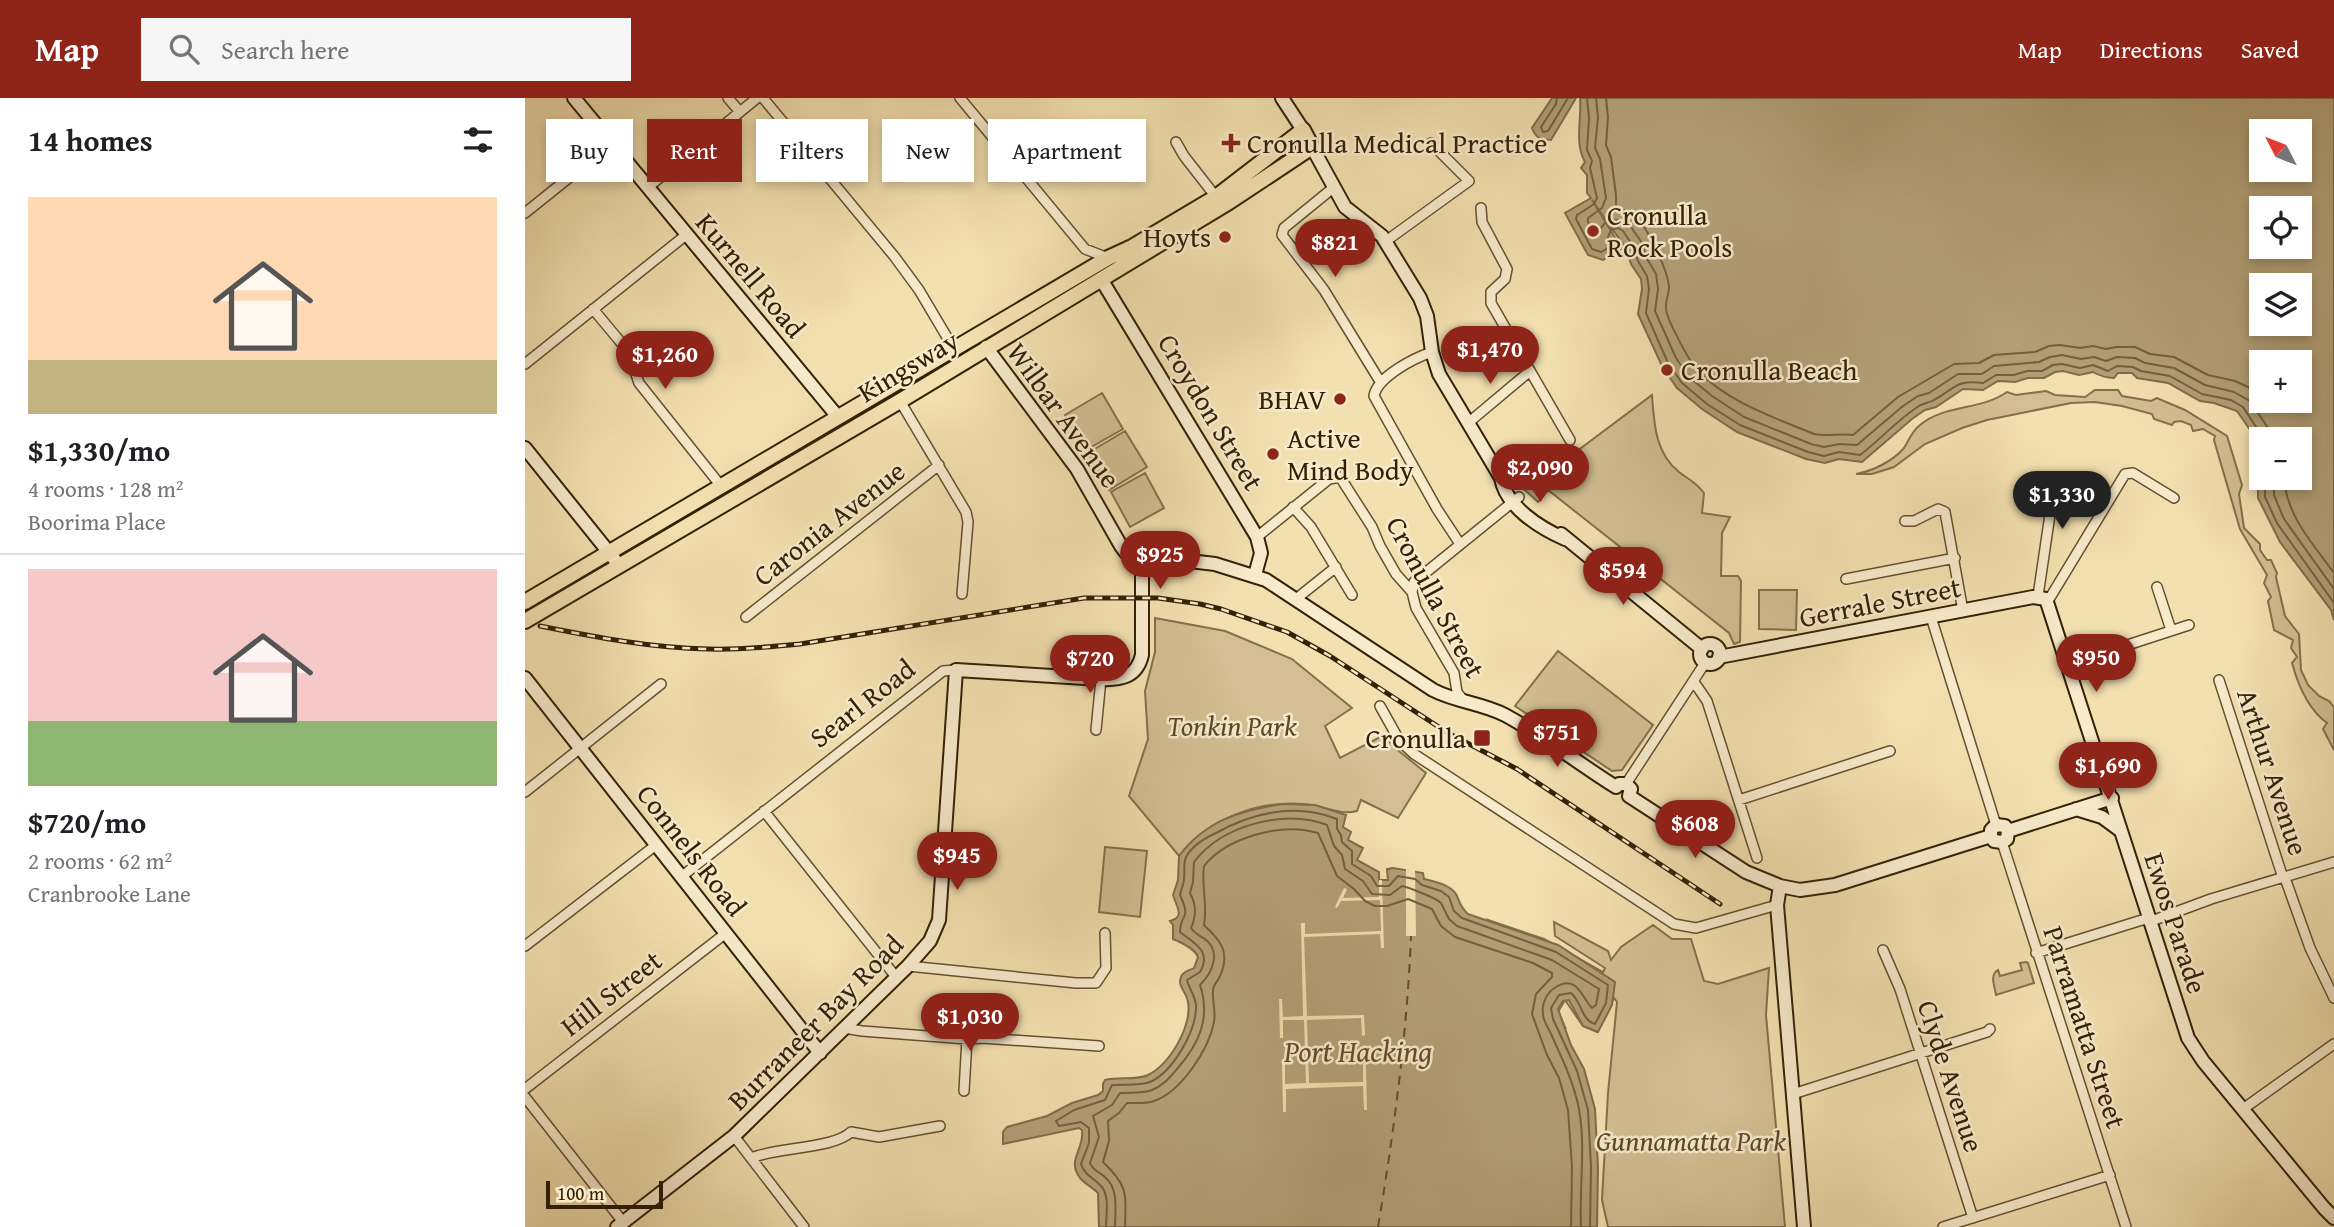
<!DOCTYPE html>
<meta charset="utf-8">
<style>
:root{--surface:#fff;--page:#f6f6f6;--text:#202124;--muted:#757577;--line:#e0e0e0;--accent:#8f2418}
body{margin:0;font-family:"Gentium Book Plus",serif;background:var(--page);color:var(--text);height:100vh;display:flex;flex-direction:column;font-size:26px;white-space:nowrap}
*{box-sizing:border-box;margin:0}
p{font-size:23px;color:var(--muted)}
.icon{flex:none;width:38px;height:38px;fill:none;stroke:currentColor;stroke-width:2;stroke-linecap:round;stroke-linejoin:round}
.map{position:relative;flex:1;overflow:hidden}
.details{display:flex;flex-direction:column;background:var(--surface);width:525px}
.details>*{flex:none}
.hud{position:absolute;left:21px;top:21px;width:665px;height:63px;display:flex;gap:14px}
.needle{width:46px;rotate:312deg}
.tools{position:absolute;left:1724px;top:21px;display:grid;gap:14px}
.tools a{display:grid;place-items:center;width:63px;height:63px;border-radius:0px;background:var(--surface);box-shadow:0 4px 10px #0003;font-size:35px}
.scale{position:absolute;left:21px;bottom:18px;width:117px;box-sizing:border-box;padding-left:7px;border:4px solid #352005;border-top:0;font-size:19px;line-height:24px;white-space:nowrap;color:#352005;-webkit-text-stroke:5px #f7ebcc;paint-order:stroke}
.price{position:absolute;translate:-50% -60px;padding:0 16px;border-radius:24px;background:var(--accent);color:#fff;font-size:23px;line-height:46px;filter:drop-shadow(0 2px 4px #0008)}
.price::after{content:'';position:absolute;left:50%;top:42px;width:21px;height:16px;margin-left:-10px;background:inherit;clip-path:polygon(0 0,100% 0,50% 100%)}
.price.on{background:#222;color:#fff}
ul{padding:0;list-style:none}
li{display:grid;align-content:center;gap:14px;height:371px;padding:0 28px}
li+li{border-top:2px solid var(--line)}
li span{display:grid;place-items:center;height:217px;border-radius:0px;color:#555}
li>.icon{margin-inline-start:auto}
span .icon{width:126px;height:126px;fill:#fffc;stroke-width:1}
li b{font-size:30px}
h2{display:flex;justify-content:space-between;align-items:center;height:84px;padding:0 28px;font-size:30px}
.chip{padding:0 24px;border-radius:0px;background:var(--surface);box-shadow:0 4px 10px #0003;font-size:24px;line-height:63px}
.chip.on{background:var(--accent);color:#fff}
header{display:flex;align-items:center;gap:42px;box-sizing:border-box;height:98px;padding:0 35px;background:var(--accent);color:#fff}
header strong{font-size:33px}
nav{display:flex;gap:38px;margin-inline-start:auto;font-size:24px}
.search{width:490px;height:63px;background:var(--page);display:flex;align-items:center;gap:18px;box-sizing:border-box;padding:0 24px;border-radius:0px;color:var(--muted);font-size:26px}
main{display:flex;flex:1;min-height:0}
.map>svg:first-child{display:block}
.green{fill:#d3bf93;stroke:#84704c;stroke-width:2}
.water{fill:#b29f76;stroke:#806c49;stroke-width:2;fill-rule:evenodd}
.pier{fill:#f3e0b0}
.lines{fill:none;stroke-linecap:round;stroke-linejoin:round}
.shore{stroke:#74603e;stroke-width:2}
.ferry{stroke:#614c2d;stroke-width:2;stroke-dasharray:9 7;stroke-linecap:butt}
.street-casing{stroke:#645030;stroke-width:12}
.secondary-casing{stroke:#352005;stroke-width:16}
.primary-casing{stroke:#352005;stroke-width:18}
.street{stroke:#f7ebcc;stroke-width:9}
.secondary{stroke:#f7ebcc;stroke-width:12}
.primary{stroke:#f3e0b0;stroke-width:14}
.rail-casing{stroke:#352005;stroke-width:5}
.rail{stroke:#f7ebcc;stroke-width:2.5;stroke-dasharray:8;stroke-linecap:butt}
.poi-dot{fill:#8f2418;stroke:#f7ebcc;stroke-width:2.5}
.labels{text-anchor:middle;stroke-width:5;stroke-linejoin:round;paint-order:stroke}
.poi-label{font-size:28px;fill:#352005;stroke:#f7ebcc;text-anchor:start}
.street-label{font-size:28px;fill:#352005;stroke:#f7ebcc}
.park-label{font-size:28px;font-style:italic;fill:#5c4828;stroke:#f7ebcc}
.water-label{font-size:30px;font-style:italic;fill:#614c2d;stroke:#f7ebcc}
</style>
<header>
<strong>Map</strong>
<div class="search"><svg class="icon" aria-label="search" viewBox="0 0 24 24"><circle cx="10" cy="10" r="6"/><path d="M15 15l6 6"/></svg>Search here</div>
<nav><a>Map</a><a>Directions</a><a>Saved</a></nav>
</header>
<main>
<section class="details">
<h2>14 homes<svg class="icon" aria-label="filters" viewBox="0 0 24 24"><path d="M4 7h16M4 17h16"/><circle cx="9" cy="7" r="2"/><circle cx="15" cy="17" r="2"/></svg></h2>
<ul>
<li><span style="background:linear-gradient(#ffd9b3 75%,#c2b280 0)"><svg class="icon" aria-label="home" viewBox="0 0 24 24"><path d="M3 11l9-7 9 7M6 9v11h12V9"/></svg></span><div><b>$1,330/mo</b><p>4 rooms · 128 m²</p><p>Boorima Place</p></div></li>
<li><span style="background:linear-gradient(#f6c9c9 70%,#8fb573 0)"><svg class="icon" aria-label="home" viewBox="0 0 24 24"><path d="M3 11l9-7 9 7M6 9v11h12V9"/></svg></span><div><b>$720/mo</b><p>2 rooms · 62 m²</p><p>Cranbrooke Lane</p></div></li>
</ul>
</section>
<div class="map">
<svg width="1809" height="1129" viewBox="0 0 1809 1129">
<rect width="100%" height="100%" fill="#f3e0b0"/>
<filter id="stains"><feTurbulence type="fractalNoise" baseFrequency=".00286" numOctaves="4"/><feColorMatrix values="0 0 0 0 .2 0 0 0 0 .09 0 0 0 0 .02 0 0 0 .5 -.17"/></filter>
<radialGradient id="worn" r=".72"><stop offset=".6" stop-color="#630" stop-opacity="0"/><stop offset="1" stop-color="#630" stop-opacity=".3"/></radialGradient>
<path class="green" d="M1570 292H1593L1597 298 1626 303 1632 300 1660 312 1702 338 1717 387 1714 396 1719 430 1735 446V452L1742 462H1746L1752 475 1751 479 1760 518 1774 536 1776 572 1783 587 1794 598 1804 603 1809 609V652L1798 631 1802 625C1784 612 1773 587 1767 565L1772 559 1766 550 1768 542 1749 532 1743 503 1746 499 1739 485 1742 477 1715 431 1689 342 1690 338 1678 331 1668 333 1666 327 1656 323 1649 324 1647 327 1629 321 1627 316 1597 308 1570 304 1546 305 1462 322 1437 330 1400 346 1369 369 1347 376H1331C1348 373 1368 363 1379 350 1384 342 1387 333 1395 327 1420 306 1455 313 1482 294L1491 297 1521 293 1530 297 1560 299Z
M577 295 598 331 561 352 540 317Z
M1127 297C1129 325 1130 355 1154 374 1164 382 1170 383 1179 395L1177 415 1205 419 1197 435 1196 478H1213L1216 483 1215 544 1209 546 1204 535 1023 392 1013 404 1000 392Z
M600 333 622 369 584 392 563 355Z
M620 375 639 410 605 429 586 394Z
M1234 492H1272L1271 532 1234 531Z
M630 520 700 533 767 561 827 610 800 628 815 660 859 637 869 649 901 675 873 720 836 702 832 713C814 718 798 707 779 706 733 702 683 721 654 758L604 698 623 641 620 593 630 554Z
M1033 553 1128 627 1097 672 1087 673 990 608Z
M580 749 622 753 615 819 574 814Z
M963 822 1019 841 1078 874 1080 870 1030 838 1029 824 1083 853 1086 862 1096 849 1128 827 1147 841H1166L1179 883 1193 886 1244 870 1241 917 1260 1129H1083L1077 1102 1083 995 1092 904 1089 900 1072 934 1058 928 1040 902 1033 914 1041 931Z
M1501 864 1503 865 1509 885 1471 897C1470 889 1464 877 1473 872L1475 878 1497 872 1495 865Z"/>
<path class="water" d="M1027 0H1051L1026 42C1016 41 1011 41 1007 30Z
M1055 0H1809V522L1806 512 1755 444 1733 400V377L1729 362 1732 342 1712 313 1689 305 1675 303 1643 285 1612 280 1607 275H1593L1589 280C1581 280 1575 278 1568 274L1554 277 1538 273 1530 274 1519 280H1503L1490 284 1473 283 1458 292 1438 291 1411 309 1400 312 1387 321 1337 364 1314 361 1300 365 1281 361 1212 334 1177 311 1152 290 1137 268 1113 216 1117 191 1116 181 1106 166 1102 152 1067 102 1097 151 1078 162 1063 157 1040 115 1066 100 1062 95V77L1056 70 1060 64C1049 45 1057 21 1055 0ZM1774 33V72H1736V33ZM1774 110V149H1736V110ZM1736 187H1774V226H1736ZM1774 264V303H1736V264ZM1774 341V380H1736V341Z
M757 706 790 707 821 717 818 729 826 734 823 742 838 750 832 762 854 774V782H863L862 771 868 770 898 775 899 781C910 784 924 786 931 796 935 804 935 809 943 816L1033 847 1090 884 1087 907 1073 934 1058 928 1044 902 1038 903 1033 911 1046 947 1059 971 1070 1011 1073 1069 1072 1129H574L573 1095C567 1089 560 1086 555 1080 541 1062 560 1051 557 1032L554 1030 478 1046V1034L482 1029 522 1018 547 1005 573 997 578 993V986L580 982C593 978 611 983 623 977 645 966 667 928 663 904 662 895 652 888 656 879 658 873 664 873 669 870L673 859C669 849 654 844 648 841V827L645 823C661 819 651 808 648 797L653 782 654 758C681 722 715 713 757 706Z"/>
<path class="pier" d="M881 770H890L891 838H881Z
M854 782H857L859 850H856L855 836 779 839 782 918 839 917 840 937 837 938 836 920 782 922 784 985 838 984V966H841L842 1012H839L838 988 761 991V1014H758L757 965H760V986L781 985 779 922H758V940H755L754 901H757L758 919 778 918 776 825H780V836L856 833 855 802 816 803 812 810 810 809 819 790 822 791 818 800 854 799Z"/>
<g class="lines">
<path class="shore" d="M1032 0 1031 6 1016 29 1018 34 1023 33 1043 0
M1062 0 1064 20 1062 52 1067 63 1065 70 1072 100 1069 106 1052 117 1051 121 1067 151 1076 154 1085 149 1083 139 1086 132 1093 130 1098 133 1108 148 1113 163 1122 178 1124 191 1121 215 1143 265 1157 285 1182 306 1215 327 1283 354 1299 358 1314 354 1335 357C1355 342 1372 322 1394 308 1399 305 1404 305 1409 302 1430 291 1430 281 1458 285L1471 277H1489L1502 273H1517L1528 267 1537 266 1555 270 1568 267 1583 273 1592 268 1608 269 1616 273 1645 278 1677 296 1706 302 1718 309 1739 341
M1071 0 1073 19 1070 50 1075 61 1081 100 1077 110 1063 120V124L1071 136 1080 125 1087 122H1098L1106 129 1117 145 1121 159 1131 176 1133 191 1130 213 1151 260 1164 279 1187 298 1219 319 1286 346 1299 349 1314 346 1332 347 1378 308 1393 298 1404 295 1433 276H1457L1469 268 1514 264 1525 259 1537 257 1556 261 1569 259 1581 263 1592 259 1610 260 1620 265 1649 270 1680 287 1709 294 1725 303 1745 333 1748 341
M1081 0 1083 19 1081 47 1086 59 1091 97V109C1097 112 1104 113 1110 118 1122 128 1143 173 1144 189 1144 196 1140 204 1141 210 1141 221 1165 264 1172 272 1204 305 1248 319 1289 336 1302 339 1315 335 1328 337L1373 299 1429 266 1454 265 1469 257 1510 254 1524 248 1535 247 1555 250 1568 248 1581 251 1591 249H1610L1625 256 1649 259 1683 277 1710 283 1723 289 1736 301
M1740 380V399L1752 425 1809 505
M1749 380V397L1759 421 1809 491
M1759 380C1761 417 1788 446 1809 475
M581 1129C581 1117 585 1097 576 1088 568 1079 560 1078 556 1066L564 1045V1030L556 1024 534 1028 531 1023 549 1012 580 1002 587 987C599 986 614 988 625 984 648 974 672 932 671 907 670 897 664 891 662 882L675 874C687 853 670 846 655 834 655 815 667 823 655 797 656 791 659 786 659 781 660 774 658 766 661 759 667 748 680 740 691 735 729 714 770 705 812 721V731L816 737 817 744 827 753V766L846 778 852 788H864L873 778 890 781 897 787 916 793 924 799 929 813 937 820 1031 854 1083 887 1081 905 1070 926C1056 922 1057 904 1046 895L1034 897 1026 910 1028 921 1052 973 1063 1012 1066 1069 1065 1129
M590 1129C590 1113 594 1092 581 1080 575 1074 568 1073 565 1065L574 1039 568 1018 587 1007 595 995C606 994 617 996 627 992 638 988 645 979 652 971 674 946 686 920 675 887 687 875 697 854 680 841 674 837 670 836 666 830 671 818 672 808 665 795L668 784 669 764C697 727 759 711 802 727L809 748 817 757 820 771 838 783 847 796 865 797 877 788C883 789 911 800 916 805L924 821 932 828 1027 862 1074 891 1071 907 1067 910C1057 900 1052 876 1031 889 1022 894 1016 906 1018 916 1018 923 1023 929 1026 936 1037 960 1049 985 1054 1011 1061 1050 1054 1090 1056 1129
M600 1129C601 1094 603 1088 578 1064L584 1043 583 1023 594 1015 602 1005C611 1005 620 1006 629 1003 656 994 684 951 689 924 691 913 687 903 688 892 688 887 693 883 695 878 706 854 695 842 679 827 683 807 676 789 679 768 702 739 758 724 793 735L812 778 829 791 840 803 850 808H862L883 801 907 811 916 828 930 839 1008 865 1027 875V879L1011 896 1007 916 1022 957 1034 980 1043 1012 1047 1069 1046 1129"/>
<path class="ferry" d="M853 1129C869 1033 882 936 886 838"/>
<g class="street-casing">
<path id="street" d="M203 0 215 14
M238 0 369 158 394 192 429 251
M435 0 560 151 583 160
M651 44 659 58 691 99
M122 90 232 0
M808 90 759 130 757 137 799 192 856 285
M956 110 957 124 982 171 980 181 966 194V205L1045 342
M0 115 86 46
M861 143 944 83 906 45
M68 211 103 253 114 285 196 388
M907 254C889 260 852 279 849 298L912 411 935 446
M0 266 161 137
M375 303 441 414 443 424 437 496
M943 325 1005 273
M768 409 786 429 827 497
M1380 423H1389L1413 411 1420 414 1438 513
M732 439 804 381 815 379 847 429 855 448 871 476 887 494 891 510 929 575 932 594 938 602
M1321 481 1430 460
M1632 489 1646 532
M887 494 889 484 994 399
M1513 498 1528 396 1518 394
M771 501 811 469
M1523 503 1600 376 1608 375 1649 400
M221 519 414 367
M1406 519 1471 727
M1544 566 1664 527
M1694 582 1758 780
M1169 584 1182 603 1232 760
M855 608 874 642 889 656 1149 826 1171 830 1252 807
M571 632 576 581
M1101 686 1180 565
M0 694 136 586
M1214 702 1365 653
M239 713 371 879
M1477 744 1601 1129
M156 779 418 573 431 572
M1760 780 1785 850 1809 900
M0 848 131 747
M1358 852 1375 891 1448 1120
M1511 855 1617 822 1632 821 1686 801 1809 764
M383 868 551 885H571L581 870 580 835
M319 930 337 933 442 941 458 940 574 948
M0 991 201 835
M439 993 442 941
M1268 996 1462 934 1465 931
M0 999 98 1124
M1718 1011 1809 946
M209 1038 279 1129
M226 1060C252 1049 308 1051 326 1034L354 1039 415 1028
M1418 1129 1585 1077"/>
</g>
<g class="secondary-casing">
<path id="secondary" d="M49 0 313 319
M757 0 778 32
M787 49 820 109 857 138 895 200 902 218 907 254 914 276 976 380C981 409 1015 430 1040 441
M576 181 732 439 736 455 730 477
M461 249 552 371 596 448 606 461
M0 350 90 462
M1036 436 1177 551
M606 461 616 456 623 458 690 466 741 482 908 592C931 604 957 605 980 617 1019 638 1054 666 1091 689
M1175 556a10 10 0 1 1 20 0a10 10 0 1 1-20 0Z
M1194 559 1508 499 1521 501 1663 940 1678 963 1799 1110 1809 1120
M0 580 295 955
M1091 689 1094 686H1101L1106 691 1104 698
M1104 698 1221 774 1255 788 1275 792 1310 787 1466 738
M1551 711 1577 719 1596 733
M1483 733 1587 700
M1466 738 1469 743 1477 744 1482 741 1483 733
M1466 738V732L1471 727 1480 728 1483 733
M1255 788 1252 807 1279 1129
M92 1129 209 1038 383 868 405 843 414 822 431 572 576 581C596 582 612 579 617 557V477"/>
</g>
<g class="primary-casing">
<path id="primary" d="M0 504 583 160 607 149 691 99 778 32 787 49 704 104 375 303 0 523"/>
</g>
<use href="#street" class="street"/>
<use href="#secondary" class="secondary"/>
<use href="#primary" class="primary"/>
<g class="rail-casing">
<path id="rail" d="M15 528C70 539 126 550 183 551 214 552 245 549 275 546L559 500H633L675 506 696 511 762 534 805 558 923 635 992 671 1195 806"/>
</g>
<use href="#rail" class="rail"/>
</g>
<g class="poi-dot">
<path d="M702.5 34.5h7v7h7v7h-7v7h-7v-7h-7v-7h7z"/>
<circle cx="1068" cy="133" r="7"/>
<circle cx="700" cy="139" r="7"/>
<circle cx="1142" cy="272" r="7"/>
<circle cx="815" cy="301" r="7"/>
<circle cx="748" cy="356" r="7"/>
<rect x="948" y="631" width="18" height="18" rx="3.5"/>
</g>
<g class="labels">
<g class="poi-label">
<text x="722" y="55">Cronulla Medical Practice</text>
<text x="1082" y="127">Cronulla<tspan x="1082" dy="32">Rock Pools</tspan></text>
<text x="686" y="149" text-anchor="end">Hoyts</text>
<text x="1156" y="282">Cronulla Beach</text>
<text x="801" y="311" text-anchor="end">BHAV</text>
<text x="762" y="350">Active<tspan x="762" dy="32">Mind Body</tspan></text>
<text x="941" y="650" text-anchor="end">Cronulla</text>
</g>
<g class="street-label">
<text transform="translate(226 177) rotate(50)" y="10">Kurnell Road</text>
<text transform="translate(383 268) rotate(-31)" y="10">Kingsway</text>
<text transform="translate(686 314) rotate(59)" y="10">Croydon Street</text>
<text transform="translate(539 317) rotate(54)" y="10">Wilbar Avenue</text>
<text transform="translate(304 425) rotate(-38)" y="10">Caronia Avenue</text>
<text transform="translate(911 499) rotate(62)" y="10">Cronulla Street</text>
<text transform="translate(1355 504) rotate(-11)" y="10">Gerrale Street</text>
<text transform="translate(337 605) rotate(-38)" y="10">Searl Road</text>
<text transform="translate(1748 674) rotate(72)" y="10">Arthur Avenue</text>
<text transform="translate(167 752) rotate(52)" y="10">Connels Road</text>
<text transform="translate(1651 825) rotate(72)" y="10">Ewos Parade</text>
<text transform="translate(86 895) rotate(-38)" y="10">Hill Street</text>
<text transform="translate(290 924) rotate(-45)" y="10">Burraneer Bay Road</text>
<text transform="translate(1560 929) rotate(72)" y="10">Parramatta Street</text>
<text transform="translate(1426 978) rotate(72)" y="10">Clyde Avenue</text>
</g>
<g class="park-label">
<text x="707" y="638">Tonkin Park</text>
<text x="1166" y="1053">Gunnamatta Park</text>
</g>
<g class="water-label">
<text x="833" y="964">Port Hacking</text>
</g>
</g>
<rect width="100%" height="100%" filter="url(#stains)"/>
<rect width="100%" height="100%" fill="url(#worn)"/>
</svg>
<div class="tools">
<a><svg class="needle" viewBox="-14 -14 28 28"><path d="M0-13l5 13h-10z" fill="#e53935"/><path d="M0 13l5-13h-10z" fill="#757577"/></svg></a>
<a><svg class="icon" aria-label="locate" viewBox="0 0 24 24"><circle cx="12" cy="12" r="6"/><path d="M12 2v4M12 18v4M2 12h4M18 12h4"/></svg></a>
<a><svg class="icon" aria-label="layers" viewBox="0 0 24 24"><path d="M12 4l9 5-9 5-9-5zM3 14l9 5 9-5"/></svg></a>
<a>+</a>
<a>−</a>
</div>
<div class="scale">100 m</div>
<b class="price" style="left:810px;top:181px">$821</b>
<b class="price" style="left:965px;top:288px">$1,470</b>
<b class="price" style="left:140px;top:293px">$1,260</b>
<b class="price" style="left:1015px;top:406px">$2,090</b>
<b class="price on" style="left:1537px;top:433px">$1,330</b>
<b class="price" style="left:635px;top:493px">$925</b>
<b class="price" style="left:1098px;top:509px">$594</b>
<b class="price" style="left:1571px;top:596px">$950</b>
<b class="price" style="left:565px;top:597px">$720</b>
<b class="price" style="left:1032px;top:671px">$751</b>
<b class="price" style="left:1583px;top:704px">$1,690</b>
<b class="price" style="left:1170px;top:762px">$608</b>
<b class="price" style="left:432px;top:794px">$945</b>
<b class="price" style="left:445px;top:955px">$1,030</b>
<div class="hud">
<a class="chip">Buy</a>
<a class="chip on">Rent</a>
<a class="chip">Filters</a>
<a class="chip">New</a>
<a class="chip">Apartment</a>
</div>
</div>
</main>
